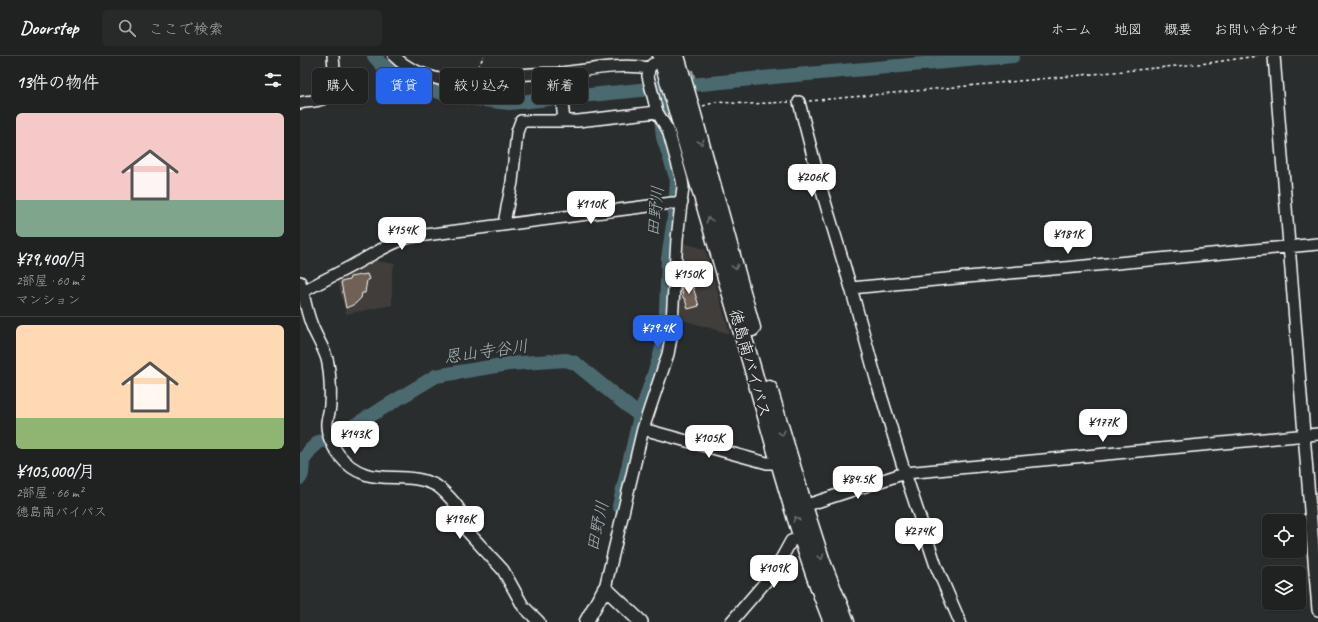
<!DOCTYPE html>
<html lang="ja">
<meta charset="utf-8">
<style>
:root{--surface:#202222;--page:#282a2a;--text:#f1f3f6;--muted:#a2a4a5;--line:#3d3f40;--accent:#2563eb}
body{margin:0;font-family:Caveat,"Klee One",sans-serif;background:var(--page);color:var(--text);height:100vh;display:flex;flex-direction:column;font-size:15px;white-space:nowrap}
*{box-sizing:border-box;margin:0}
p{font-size:13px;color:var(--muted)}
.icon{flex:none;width:22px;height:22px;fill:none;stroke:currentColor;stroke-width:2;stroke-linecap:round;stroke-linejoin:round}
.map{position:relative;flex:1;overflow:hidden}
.panel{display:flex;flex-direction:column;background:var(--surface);width:300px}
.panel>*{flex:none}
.banner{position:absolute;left:12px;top:12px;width:380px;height:36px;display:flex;gap:8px}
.controls{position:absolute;left:962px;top:458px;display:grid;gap:8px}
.controls a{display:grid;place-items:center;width:44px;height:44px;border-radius:6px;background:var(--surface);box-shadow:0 1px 3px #0004,0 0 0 1px var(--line);font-size:20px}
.price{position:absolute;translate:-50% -34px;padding:0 9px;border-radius:8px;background:#fff;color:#222;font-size:13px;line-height:26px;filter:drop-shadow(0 1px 2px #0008)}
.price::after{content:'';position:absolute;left:50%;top:24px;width:12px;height:9px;margin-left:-6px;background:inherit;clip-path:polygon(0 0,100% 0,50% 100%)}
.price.selected{background:var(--accent);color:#fff}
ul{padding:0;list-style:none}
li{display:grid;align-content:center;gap:8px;height:212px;padding:0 16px}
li+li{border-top:1px solid var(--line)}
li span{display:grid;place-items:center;height:124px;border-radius:6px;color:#555}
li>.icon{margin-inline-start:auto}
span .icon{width:72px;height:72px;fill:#fffc;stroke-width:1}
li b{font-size:17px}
h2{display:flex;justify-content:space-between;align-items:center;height:48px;padding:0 16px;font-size:17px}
.tag{padding:0 14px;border-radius:6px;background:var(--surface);box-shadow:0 1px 3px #0004,0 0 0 1px var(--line);font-size:14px;line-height:36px}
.tag.selected{background:var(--accent);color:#fff}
header{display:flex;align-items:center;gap:24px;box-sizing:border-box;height:56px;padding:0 20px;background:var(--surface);border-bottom:1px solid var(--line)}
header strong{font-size:19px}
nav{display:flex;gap:22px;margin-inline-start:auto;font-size:14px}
.search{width:280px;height:36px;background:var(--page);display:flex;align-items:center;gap:10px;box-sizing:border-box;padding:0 14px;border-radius:6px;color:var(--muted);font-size:15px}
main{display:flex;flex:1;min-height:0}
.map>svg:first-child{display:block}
.built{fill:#3f3d3a}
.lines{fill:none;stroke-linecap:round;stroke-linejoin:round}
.stream{stroke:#94a6a9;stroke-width:2.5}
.river{stroke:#4c6a70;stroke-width:14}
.building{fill:#706156;stroke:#fff}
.minor-casing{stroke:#fff;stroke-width:14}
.major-casing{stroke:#fff;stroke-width:16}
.highway-casing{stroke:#fff;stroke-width:19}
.path{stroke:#fff;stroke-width:1.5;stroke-dasharray:3 3;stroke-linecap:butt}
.minor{stroke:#2a2d2e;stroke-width:11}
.major{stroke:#2a2d2e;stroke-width:13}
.highway{stroke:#2a2d2e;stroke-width:16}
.oneway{stroke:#6a6c6d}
.labels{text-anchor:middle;stroke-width:4;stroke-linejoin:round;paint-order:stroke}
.street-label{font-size:16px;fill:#fff;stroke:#2a2d2e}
.water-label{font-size:17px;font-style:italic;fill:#a6b4b8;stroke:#2a2d2e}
</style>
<header>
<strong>Doorstep</strong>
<div class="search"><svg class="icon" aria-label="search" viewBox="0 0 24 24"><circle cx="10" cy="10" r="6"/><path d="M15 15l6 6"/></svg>ここで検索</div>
<nav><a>ホーム</a><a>地図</a><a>概要</a><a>お問い合わせ</a></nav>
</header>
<main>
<section class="panel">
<h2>13件の物件<svg class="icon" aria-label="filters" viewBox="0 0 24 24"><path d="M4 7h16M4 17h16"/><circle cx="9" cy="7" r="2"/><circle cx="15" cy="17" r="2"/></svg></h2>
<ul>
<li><span style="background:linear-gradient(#f6c9c9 70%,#7fa58c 0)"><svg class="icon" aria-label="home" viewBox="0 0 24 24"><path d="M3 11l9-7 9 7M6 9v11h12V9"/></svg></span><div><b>¥79,400/月</b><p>2部屋 · 60 m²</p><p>マンション</p></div></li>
<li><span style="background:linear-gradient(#ffd9b3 75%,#8fb573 0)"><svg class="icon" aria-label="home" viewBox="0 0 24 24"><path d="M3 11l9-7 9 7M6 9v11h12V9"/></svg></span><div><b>¥105,000/月</b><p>2部屋 · 66 m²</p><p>徳島南バイパス</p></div></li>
</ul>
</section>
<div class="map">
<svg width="1018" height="566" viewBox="0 0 1018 566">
<rect width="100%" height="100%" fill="#2a2d2e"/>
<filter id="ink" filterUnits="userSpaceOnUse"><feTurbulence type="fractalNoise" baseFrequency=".025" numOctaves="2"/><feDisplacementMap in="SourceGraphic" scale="8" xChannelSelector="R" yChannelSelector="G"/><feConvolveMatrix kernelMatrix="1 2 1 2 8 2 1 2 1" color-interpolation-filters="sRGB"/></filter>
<g filter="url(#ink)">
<path class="built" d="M384 187 405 193 430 278 379 263Z
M75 201 77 205 95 208 92 216V249L46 258 37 222Z"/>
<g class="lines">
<path class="stream" d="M392 15 396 28"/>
<path class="river" d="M74 0 82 9 112 26 150 40 209 47 462 22 713 0
M0 422 2 418 3 405 10 394 19 386 35 381 136 320 208 308 266 304 275 307 340 360
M319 450 340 360 359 303 365 280 368 203 375 155 377 124 363 81 358 32"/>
</g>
<path class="building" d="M67 218 69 223 67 224 65 237H62L61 242 55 248 46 252 41 226 49 224 50 221Z
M391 225 399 250 388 253 385 243 383 242 381 228Z"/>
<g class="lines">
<g class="minor-casing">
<path id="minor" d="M94 0C111 18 148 28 173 27 189 25 205 22 221 19 234 17 248 18 261 17 289 14 320 7 349 12
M974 0 1018 554
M259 17 264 65
M499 46 523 139 551 232 577 326 605 417 636 510 660 566
M0 47C6 45 13 46 19 44 39 40 34 15 33 0
M207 168 205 162 212 126 217 76 221 65H278L357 56
M0 226C4 239 6 254 11 267 15 279 23 290 27 303 30 315 31 336 30 348 30 354 28 360 27 366 26 377 32 390 39 399 68 436 102 411 137 430 143 434 158 449 161 457 164 464 163 469 168 476L203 514 223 550 239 566
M551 232 1018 188
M0 237C18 227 37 218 55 208 74 198 89 187 110 181L372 147 382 146
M343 373 467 407H479
M504 450 605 417 1018 378
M305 532 343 373 368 298 371 282 377 183 383 131 382 124 368 74 357 56 348 20 349 12 353 8 368 4
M431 566 474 516 491 485 502 481"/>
</g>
<g class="major-casing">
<path id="major" d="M286 566 305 532 341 566"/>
</g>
<g class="highway-casing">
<path id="highway" d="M361 0C390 96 418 193 446 290 473 382 496 476 532 566
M376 0 390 48 452 272
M469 333 504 450 522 506 546 566"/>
</g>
<path class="path" d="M175 16 184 0
M509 45 908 7 957 0
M403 50 416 46 450 48 489 46"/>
<use href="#minor" class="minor"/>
<use href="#major" class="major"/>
<use href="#highway" class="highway"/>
</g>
<defs><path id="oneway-chevron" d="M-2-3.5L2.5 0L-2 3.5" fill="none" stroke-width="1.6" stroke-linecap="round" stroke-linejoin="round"/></defs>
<g class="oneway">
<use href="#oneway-chevron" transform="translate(401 86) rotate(75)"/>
<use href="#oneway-chevron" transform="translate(409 164) rotate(-106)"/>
<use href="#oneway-chevron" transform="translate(435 211) rotate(75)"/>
<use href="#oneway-chevron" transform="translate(482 377) rotate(74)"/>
<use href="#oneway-chevron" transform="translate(496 463) rotate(-108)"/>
<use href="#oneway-chevron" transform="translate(521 501) rotate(71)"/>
</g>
</g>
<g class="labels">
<g class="street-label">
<text transform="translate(451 307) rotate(74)" y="6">徳島南バイパス</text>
</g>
<g class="water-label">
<text transform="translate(355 155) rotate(-84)" y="6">田野川</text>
<text transform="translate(186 295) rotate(-8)" y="6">恩山寺谷川</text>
<text transform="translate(297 470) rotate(-78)" y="6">田野川</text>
</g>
</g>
</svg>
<div class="controls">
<a><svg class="icon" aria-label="locate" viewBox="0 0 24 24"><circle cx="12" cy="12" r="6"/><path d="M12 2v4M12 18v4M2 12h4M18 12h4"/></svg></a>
<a><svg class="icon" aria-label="layers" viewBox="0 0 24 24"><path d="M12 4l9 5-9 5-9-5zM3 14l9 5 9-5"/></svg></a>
</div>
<b class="price" style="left:512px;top:142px">¥206K</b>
<b class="price" style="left:291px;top:169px">¥110K</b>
<b class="price" style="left:102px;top:195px">¥154K</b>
<b class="price" style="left:768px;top:199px">¥181K</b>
<b class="price" style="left:389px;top:239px">¥150K</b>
<b class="price selected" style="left:358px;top:293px">¥79.4K</b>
<b class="price" style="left:803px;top:387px">¥177K</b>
<b class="price" style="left:55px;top:399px">¥143K</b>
<b class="price" style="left:409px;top:403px">¥105K</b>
<b class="price" style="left:558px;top:444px">¥84.5K</b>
<b class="price" style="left:160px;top:484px">¥196K</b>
<b class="price" style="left:619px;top:496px">¥274K</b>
<b class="price" style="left:474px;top:533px">¥109K</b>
<div class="banner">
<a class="tag">購入</a>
<a class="tag selected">賃貸</a>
<a class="tag">絞り込み</a>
<a class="tag">新着</a>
</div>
</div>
</main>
